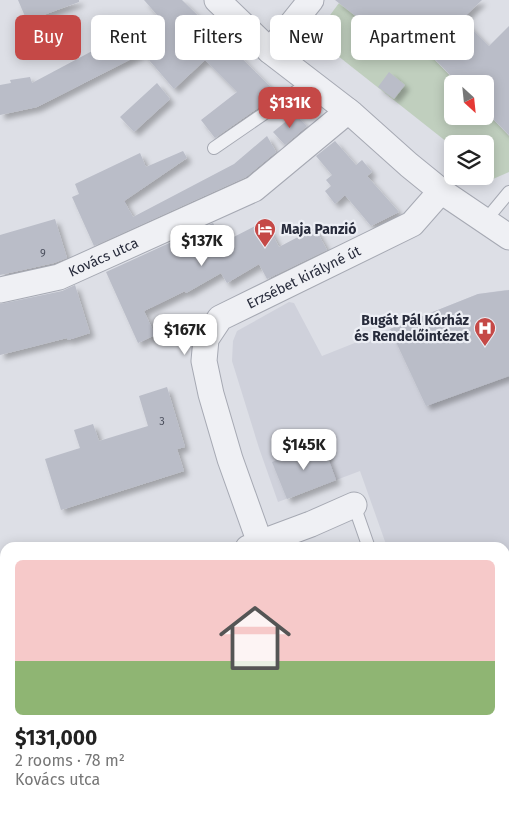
<!DOCTYPE html>
<meta charset="utf-8">
<style>
:root{--surface:#fff;--page:#f2f2f2;--text:#222;--muted:#767676;--accent:#c54947}
body{margin:0;font-family:"Fira Sans",sans-serif;background:var(--page);color:var(--text);height:100vh;display:flex;flex-direction:column;font-size:19px;white-space:nowrap}
*{box-sizing:border-box;margin:0}
p{font-size:16px;color:var(--muted)}
.icon{flex:none;width:28px;height:28px;fill:none;stroke:currentColor;stroke-width:2;stroke-linecap:round;stroke-linejoin:round}
.map{position:relative;flex:1;overflow:hidden}
.drawer{position:absolute;left:0px;top:542px;width:510px;height:276px;display:flex;flex-direction:column;background:var(--surface);border-radius:15px 15px 0 0;box-shadow:0 2px 12px #0003}
.drawer>*{flex:none}
.banner{position:absolute;left:15px;top:15px;width:480px;height:45px;display:flex;gap:10px}
.needle{width:32px;rotate:153deg}
.buttons{position:absolute;left:444px;top:75px;display:grid;gap:10px}
.buttons a{display:grid;place-items:center;width:50px;height:50px;border-radius:8px;background:var(--surface);box-shadow:0 2px 12px #0003;font-size:25px}
.price{position:absolute;translate:-50% -42px;padding:0 11px;border-radius:10px;background:#fff;color:#222;font-size:16px;line-height:32px;filter:drop-shadow(0 1px 2px #0008)}
.price::after{content:'';position:absolute;left:50%;top:30px;width:15px;height:11px;margin-left:-8px;background:inherit;clip-path:polygon(0 0,100% 0,50% 100%)}
.price.on{background:var(--accent);color:#fff}
ul{padding:0;list-style:none}
li{display:grid;align-content:center;gap:10px;height:265px;padding:0 15px}
li span{display:grid;place-items:center;height:155px;border-radius:8px;color:#555}
li>.icon{margin-inline-start:auto}
span .icon{width:90px;height:90px;fill:#fffc;stroke-width:1}
li b{font-size:21px}
.chip{padding:0 18px;border-radius:8px;background:var(--surface);box-shadow:0 2px 12px #0003;font-size:18px;line-height:45px}
.chip.on{background:var(--accent);color:#fff}
.map>svg:first-child{display:block}
.built{fill:#cfd1db}
.green{fill:#c0cfbe}
.building{fill:#babdc8;filter:url(#shadow)}
.lines{fill:none;stroke-linecap:round;stroke-linejoin:round}
.lane-casing{stroke:#a6a9b3;stroke-width:14}
.street-casing{stroke:#a6a9b3;stroke-width:27}
.lane{stroke:#eff0f4;stroke-width:12}
.street{stroke:#eff0f4;stroke-width:25}
.labels{text-anchor:middle;stroke-width:4.5;stroke-linejoin:round;paint-order:stroke}
.number-label{font-size:11px;fill:#4c505e}
.poi-label{font-size:14px;font-weight:bold;fill:#272b3b;stroke:#eceef4;text-anchor:start}
.street-label{font-size:14px;fill:#272b3b;stroke:#eceef4}
</style>
<div class="map">
<svg width="509" height="818" viewBox="0 0 509 818">
<defs>
<filter id="shadow"><feDropShadow dx="4.5" dy="4.5" stdDeviation="2.5" flood-color="#0004"/></filter>
</defs>
<rect width="100%" height="100%" fill="#dddfe6"/>
<path class="built" d="M506 290 509 292V818H220L218 814H505V548L387 547 360 471 278 502 259 448 232 361 233 341 237 331 289 302 294 303 322 356 478 294Z"/>
<path class="green" d="M339 3 389 42 401 25 458 84H452V116H485V111L509 136V172L493 179 485 172V144H452V146L314 37Z"/>
<path class="building" d="M18 0H79V2L27 21Z
M144 0H182L278 94 215 138 201 120 237 92 205 60 174 89 143 53 37 107 0 115V85L11 83 10 80 30 77 32 83 158 16Z
M335 0H482L462 19 489 46 509 26V135L485 111V84H459L402 25 389 42Z
M389 72 405 85 394 99 378 87Z
M157 83 170 99 134 132 120 117Z
M295 114 307 126 285 145 273 132Z
M267 136 276 152 246 177 94 246 72 197 79 194 75 184 140 153 146 167 183 151 187 158 124 201 133 217 234 164Z
M335 141 356 165 362 160 372 172 367 176 399 212 371 226 345 195 335 204 325 191 331 186 326 180 332 175 316 156Z
M55 219 67 258 54 263 0 275V235Z
M265 221 279 247 315 228 327 250 267 279 259 264 227 283 221 273 186 293 185 291 144 311 155 335 138 343 106 272 213 223 224 242Z
M75 285 90 333 68 340 67 338 0 355V304L62 291Z
M509 290V376L426 406 390 329 478 294Z
M167 387 185 447 177 449 184 471 61 510 45 459 80 448 74 430 93 424 99 441 148 426 139 396Z
M322 442 336 480 287 499 272 462Z"/>
<g class="lines">
<g class="lane-casing">
<path id="lane" d="M214 148 310 82
M485 221 509 192
M354 505 369 548
M505 633 509 631
M475 814 478 818"/>
</g>
<g class="street-casing">
<g id="street">
<path d="M217 0 270 51 352 114 409 165 441 191 509 237"/>
<path d="M270 51 311 0"/>
<path id="s1" d="M0 290 59 277 254 189 348 111"/>
<path d="M260 543 311 524 354 505"/>
<path id="s2" d="M248 548 260 543 230 459 211 394 204 361 206 339 220 318 412 224 441 191"/>
<path d="M0 642 5 640"/>
</g>
</g>
<use href="#lane" class="lane"/>
<use href="#street" class="street"/>
</g>
<defs>
<g id="hotel-pin" transform="scale(1.125)"><path d="M0 17L-7.5 6A9.5 9.5 0 1 1 7.5 6Z" fill="#c54947" stroke="#eceef4"/><path d="M-6-4.5h1.5V1H6V5H4.5V3h-9V5H-6ZM-4 0a1.8 1.8 0 1 1 3.6 0ZM.5 0V-2.5h3Q6-2.5 6 0Z" fill="#fff"/></g>
<g id="hospital-pin" transform="scale(1.125)"><path d="M0 17L-7.5 6A9.5 9.5 0 1 1 7.5 6Z" fill="#c54947" stroke="#eceef4"/><path d="M-5-5h3v3.5h4V-5h3V5h-3V1.5h-4V5h-3Z" fill="#fff"/></g>
</defs>
<g fill-rule="evenodd">
<use href="#hotel-pin" x="265" y="229"/>
<use href="#hospital-pin" x="485" y="328"/>
</g>
<g class="labels">
<g class="number-label">
<text x="43" y="257">9</text>
<text x="162" y="425">3</text>
</g>
<g class="poi-label">
<text x="281" y="234">Maja Panzió</text>
<text x="469" y="325" text-anchor="end">Bugát Pál Kórház<tspan x="469" dy="16">és Rendelőintézet</tspan></text>
</g>
<g class="street-label">
<text dy="5" stroke="none"><textPath href="#s1" startOffset="109">Kovács utca</textPath></text>
<text dy="5" stroke="none"><textPath href="#s2" startOffset="344">Erzsébet királyné út</textPath></text>
</g>
</g>
</svg>
<div class="buttons">
<a><svg class="needle" viewBox="-14 -14 28 28"><path d="M0-13l5 13h-10z" fill="#e53935"/><path d="M0 13l5-13h-10z" fill="#767676"/></svg></a>
<a><svg class="icon" aria-label="layers" viewBox="0 0 24 24"><path d="M12 4l9 5-9 5-9-5zM3 14l9 5 9-5"/></svg></a>
</div>
<b class="price on" style="left:290px;top:129px">$131K</b>
<b class="price" style="left:202px;top:267px">$137K</b>
<b class="price" style="left:185px;top:356px">$167K</b>
<b class="price" style="left:304px;top:471px">$145K</b>
<div class="banner">
<a class="chip on">Buy</a>
<a class="chip">Rent</a>
<a class="chip">Filters</a>
<a class="chip">New</a>
<a class="chip">Apartment</a>
</div>
<section class="drawer">
<ul>
<li><span style="background:linear-gradient(#f6c9c9 65%,#8fb573 0)"><svg class="icon" aria-label="home" viewBox="0 0 24 24"><path d="M3 11l9-7 9 7M6 9v11h12V9"/></svg></span><div><b>$131,000</b><p>2 rooms · 78 m²</p><p>Kovács utca</p></div></li>
</ul>
</section>
</div>
